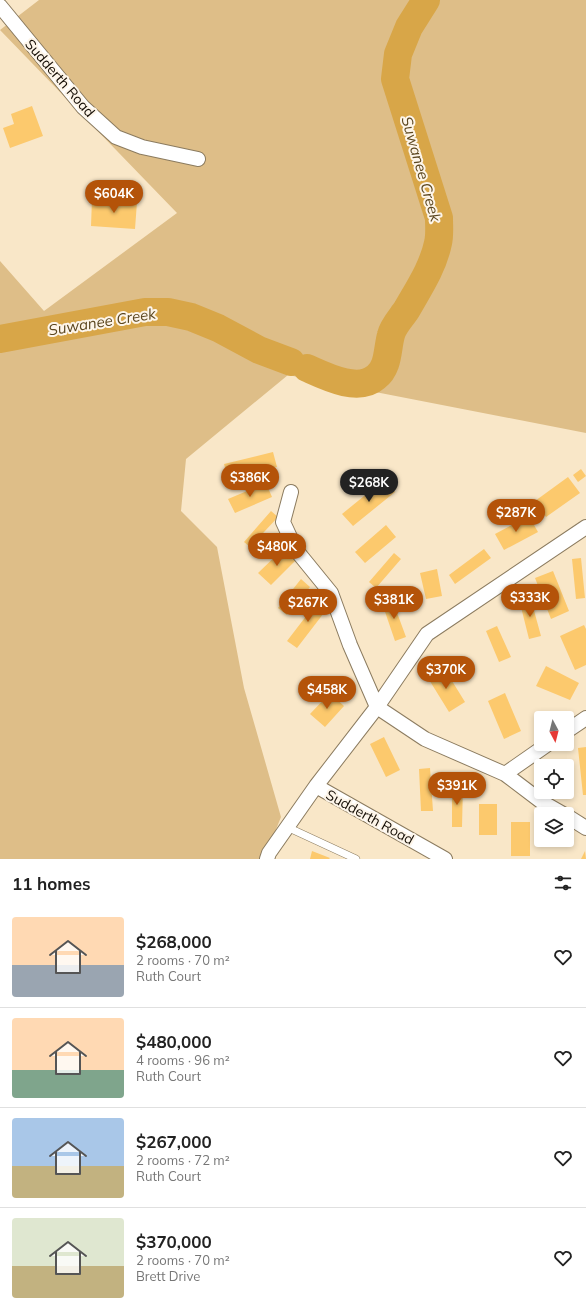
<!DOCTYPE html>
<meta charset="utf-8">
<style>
:root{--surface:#fff;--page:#f6f6f6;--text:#222;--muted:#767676;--line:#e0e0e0;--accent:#b45309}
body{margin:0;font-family:Mulish,sans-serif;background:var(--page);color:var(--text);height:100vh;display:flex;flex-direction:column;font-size:15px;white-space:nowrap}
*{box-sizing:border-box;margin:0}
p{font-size:13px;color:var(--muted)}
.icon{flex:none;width:22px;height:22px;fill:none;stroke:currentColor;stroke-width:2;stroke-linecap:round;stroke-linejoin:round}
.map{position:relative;height:859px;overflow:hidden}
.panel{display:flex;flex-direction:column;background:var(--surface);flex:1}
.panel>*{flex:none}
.needle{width:26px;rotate:173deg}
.fabs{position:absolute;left:534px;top:711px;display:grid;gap:8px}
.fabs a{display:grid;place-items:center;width:40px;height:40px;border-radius:4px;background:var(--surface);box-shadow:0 2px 6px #0003;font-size:20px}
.price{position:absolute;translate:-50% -34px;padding:0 9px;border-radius:14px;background:var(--accent);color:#fff;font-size:13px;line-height:26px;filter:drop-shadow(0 1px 2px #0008)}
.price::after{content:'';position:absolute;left:50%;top:24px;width:12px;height:9px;margin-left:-6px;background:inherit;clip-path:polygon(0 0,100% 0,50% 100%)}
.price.selected{background:#222;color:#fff}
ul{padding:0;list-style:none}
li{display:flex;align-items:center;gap:12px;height:100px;padding:0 12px}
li+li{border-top:1px solid var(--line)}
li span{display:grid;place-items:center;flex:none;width:112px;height:80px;border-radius:4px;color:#555}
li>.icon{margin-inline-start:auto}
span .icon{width:48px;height:48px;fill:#fffc;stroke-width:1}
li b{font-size:17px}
h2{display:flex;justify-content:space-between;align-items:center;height:48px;padding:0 12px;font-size:17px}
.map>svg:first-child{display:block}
.green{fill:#debe88}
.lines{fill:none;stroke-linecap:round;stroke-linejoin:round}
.river{stroke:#d8a648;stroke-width:28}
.building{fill:#fcc96d}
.service-casing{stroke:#8b7b5f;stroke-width:8}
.minor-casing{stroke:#8b7b5f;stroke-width:16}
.service{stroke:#fff;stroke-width:7}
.minor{stroke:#fff;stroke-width:14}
.labels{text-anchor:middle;stroke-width:4;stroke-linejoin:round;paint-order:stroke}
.street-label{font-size:14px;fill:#120b03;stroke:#fdf5e9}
.water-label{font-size:15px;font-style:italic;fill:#5c4720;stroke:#fdf5e9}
</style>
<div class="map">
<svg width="586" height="859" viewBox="0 0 586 859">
<rect width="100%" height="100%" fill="#f9e7c8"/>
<path class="green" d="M39 0H586V433L288 375 186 459 181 511 217 547 244 688 281 817 264 859H0V261L44 311 177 213 0 30Z"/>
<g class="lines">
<path class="river" d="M0 339 145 312H168L191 317 218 328 259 350 291 362
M307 368C325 376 358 393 376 377 389 367 387 349 391 335 393 326 402 317 407 309 419 288 433 267 438 243 440 235 439 226 439 218L395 79 398 54 409 27 426 0"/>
</g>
<path class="building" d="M32 106 43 136 10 148 3 128 14 124 11 114Z
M92 199 137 202 135 229 91 226Z
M273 452 277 467 228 479 224 464Z
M581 469 586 476 578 482 573 475Z
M568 477 580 493 546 517 535 501Z
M385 479 395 492 353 526 342 514Z
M266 483 272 497 235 513 228 499Z
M271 511 278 517 250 547 244 542Z
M529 516 538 532 504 550 495 534Z
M386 525 396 537 365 563 355 552Z
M284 548 296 560 271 585 258 573Z
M484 549 491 558 455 584 449 575Z
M394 553 401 559 376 588 369 582Z
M581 558 585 598 576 599 572 559Z
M437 569 442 596 426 599 420 573Z
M553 571 569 611 551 619 535 578Z
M301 579 310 587 287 615 278 608Z
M530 596 541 636 529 639 519 599Z
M320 598 330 605 297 648 287 641Z
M392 599 406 637 395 641 382 603Z
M584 625 586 629V665L575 670 560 636Z
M497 626 511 657 499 662 486 631Z
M546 666 579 683 570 700 536 686Z
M444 668 465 702 449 712 428 678Z
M330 693 344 706 325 727 310 714Z
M505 693 521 731 504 739 488 701Z
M384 737 400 770 386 777 370 744Z
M586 747V795H583L578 748Z
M430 768 433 811H421L419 769Z
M452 785H463L462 827H452Z
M479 804H497V835H479Z
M511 822H530V856H511Z
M312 851 330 858 329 859H310Z
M585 851 586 859H581Z"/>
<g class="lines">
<g class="service-casing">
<path id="service" d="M287 827 356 859"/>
</g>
<g class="minor-casing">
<path id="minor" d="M0 6 83 107 116 137 142 147 198 159
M291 492 283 522 296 550 331 593 350 645 377 707
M377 707 425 739 505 774 542 802 563 814
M567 731 586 718
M505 774 548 744
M316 786 445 859
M567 816 586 828
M267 859 269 853 316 786 377 707 427 634 586 527"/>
</g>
<use href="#service" class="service"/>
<use href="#minor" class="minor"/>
</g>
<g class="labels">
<g class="street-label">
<text transform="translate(60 78) rotate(49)" y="5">Sudderth Road</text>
<text transform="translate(370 817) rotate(29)" y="5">Sudderth Road</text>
</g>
<g class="water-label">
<text transform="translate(421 169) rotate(74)" y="5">Suwanee Creek</text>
<text transform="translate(102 322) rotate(-9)" y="5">Suwanee Creek</text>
</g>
</g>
</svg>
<div class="fabs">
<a><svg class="needle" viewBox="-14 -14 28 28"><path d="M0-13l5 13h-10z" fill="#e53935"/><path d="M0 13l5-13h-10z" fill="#767676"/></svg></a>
<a><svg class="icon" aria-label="locate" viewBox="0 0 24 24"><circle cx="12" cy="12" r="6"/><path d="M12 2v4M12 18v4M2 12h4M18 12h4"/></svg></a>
<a><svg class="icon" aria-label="layers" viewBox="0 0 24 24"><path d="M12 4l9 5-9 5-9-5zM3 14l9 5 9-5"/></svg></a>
</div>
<b class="price" style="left:114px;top:214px">$604K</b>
<b class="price" style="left:250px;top:498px">$386K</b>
<b class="price selected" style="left:369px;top:503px">$268K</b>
<b class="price" style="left:516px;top:533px">$287K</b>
<b class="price" style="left:277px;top:567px">$480K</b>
<b class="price" style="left:530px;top:618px">$333K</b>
<b class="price" style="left:394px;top:620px">$381K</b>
<b class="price" style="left:308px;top:623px">$267K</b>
<b class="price" style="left:446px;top:690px">$370K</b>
<b class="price" style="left:327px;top:710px">$458K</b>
<b class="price" style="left:457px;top:806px">$391K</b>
</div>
<section class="panel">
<h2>11 homes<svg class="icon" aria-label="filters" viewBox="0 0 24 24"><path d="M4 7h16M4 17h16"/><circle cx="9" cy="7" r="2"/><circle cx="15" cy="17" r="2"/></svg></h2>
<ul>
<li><span style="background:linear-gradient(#ffd9b3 60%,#9aa5b1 0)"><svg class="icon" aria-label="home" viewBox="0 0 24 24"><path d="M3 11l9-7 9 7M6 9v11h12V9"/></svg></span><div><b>$268,000</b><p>2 rooms · 70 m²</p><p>Ruth Court</p></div><svg class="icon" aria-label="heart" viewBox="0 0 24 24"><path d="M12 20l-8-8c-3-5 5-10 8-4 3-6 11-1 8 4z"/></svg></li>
<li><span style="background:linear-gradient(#ffd9b3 65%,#7fa58c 0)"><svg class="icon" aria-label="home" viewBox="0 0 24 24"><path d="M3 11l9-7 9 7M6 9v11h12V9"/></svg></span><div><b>$480,000</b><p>4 rooms · 96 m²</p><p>Ruth Court</p></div><svg class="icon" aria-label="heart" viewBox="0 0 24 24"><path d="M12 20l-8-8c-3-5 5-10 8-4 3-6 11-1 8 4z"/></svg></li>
<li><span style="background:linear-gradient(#a9c7e8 60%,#c2b280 0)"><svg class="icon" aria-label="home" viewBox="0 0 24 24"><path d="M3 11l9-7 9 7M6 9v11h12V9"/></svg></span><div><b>$267,000</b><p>2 rooms · 72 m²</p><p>Ruth Court</p></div><svg class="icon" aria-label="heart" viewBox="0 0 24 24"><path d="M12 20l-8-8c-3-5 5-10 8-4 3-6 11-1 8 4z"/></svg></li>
<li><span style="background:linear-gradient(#dfe7d0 60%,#c2b280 0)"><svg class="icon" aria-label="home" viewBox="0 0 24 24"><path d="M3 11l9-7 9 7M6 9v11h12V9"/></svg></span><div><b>$370,000</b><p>2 rooms · 70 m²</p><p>Brett Drive</p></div><svg class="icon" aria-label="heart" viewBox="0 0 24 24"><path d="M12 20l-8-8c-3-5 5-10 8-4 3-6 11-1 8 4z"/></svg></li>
</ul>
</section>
